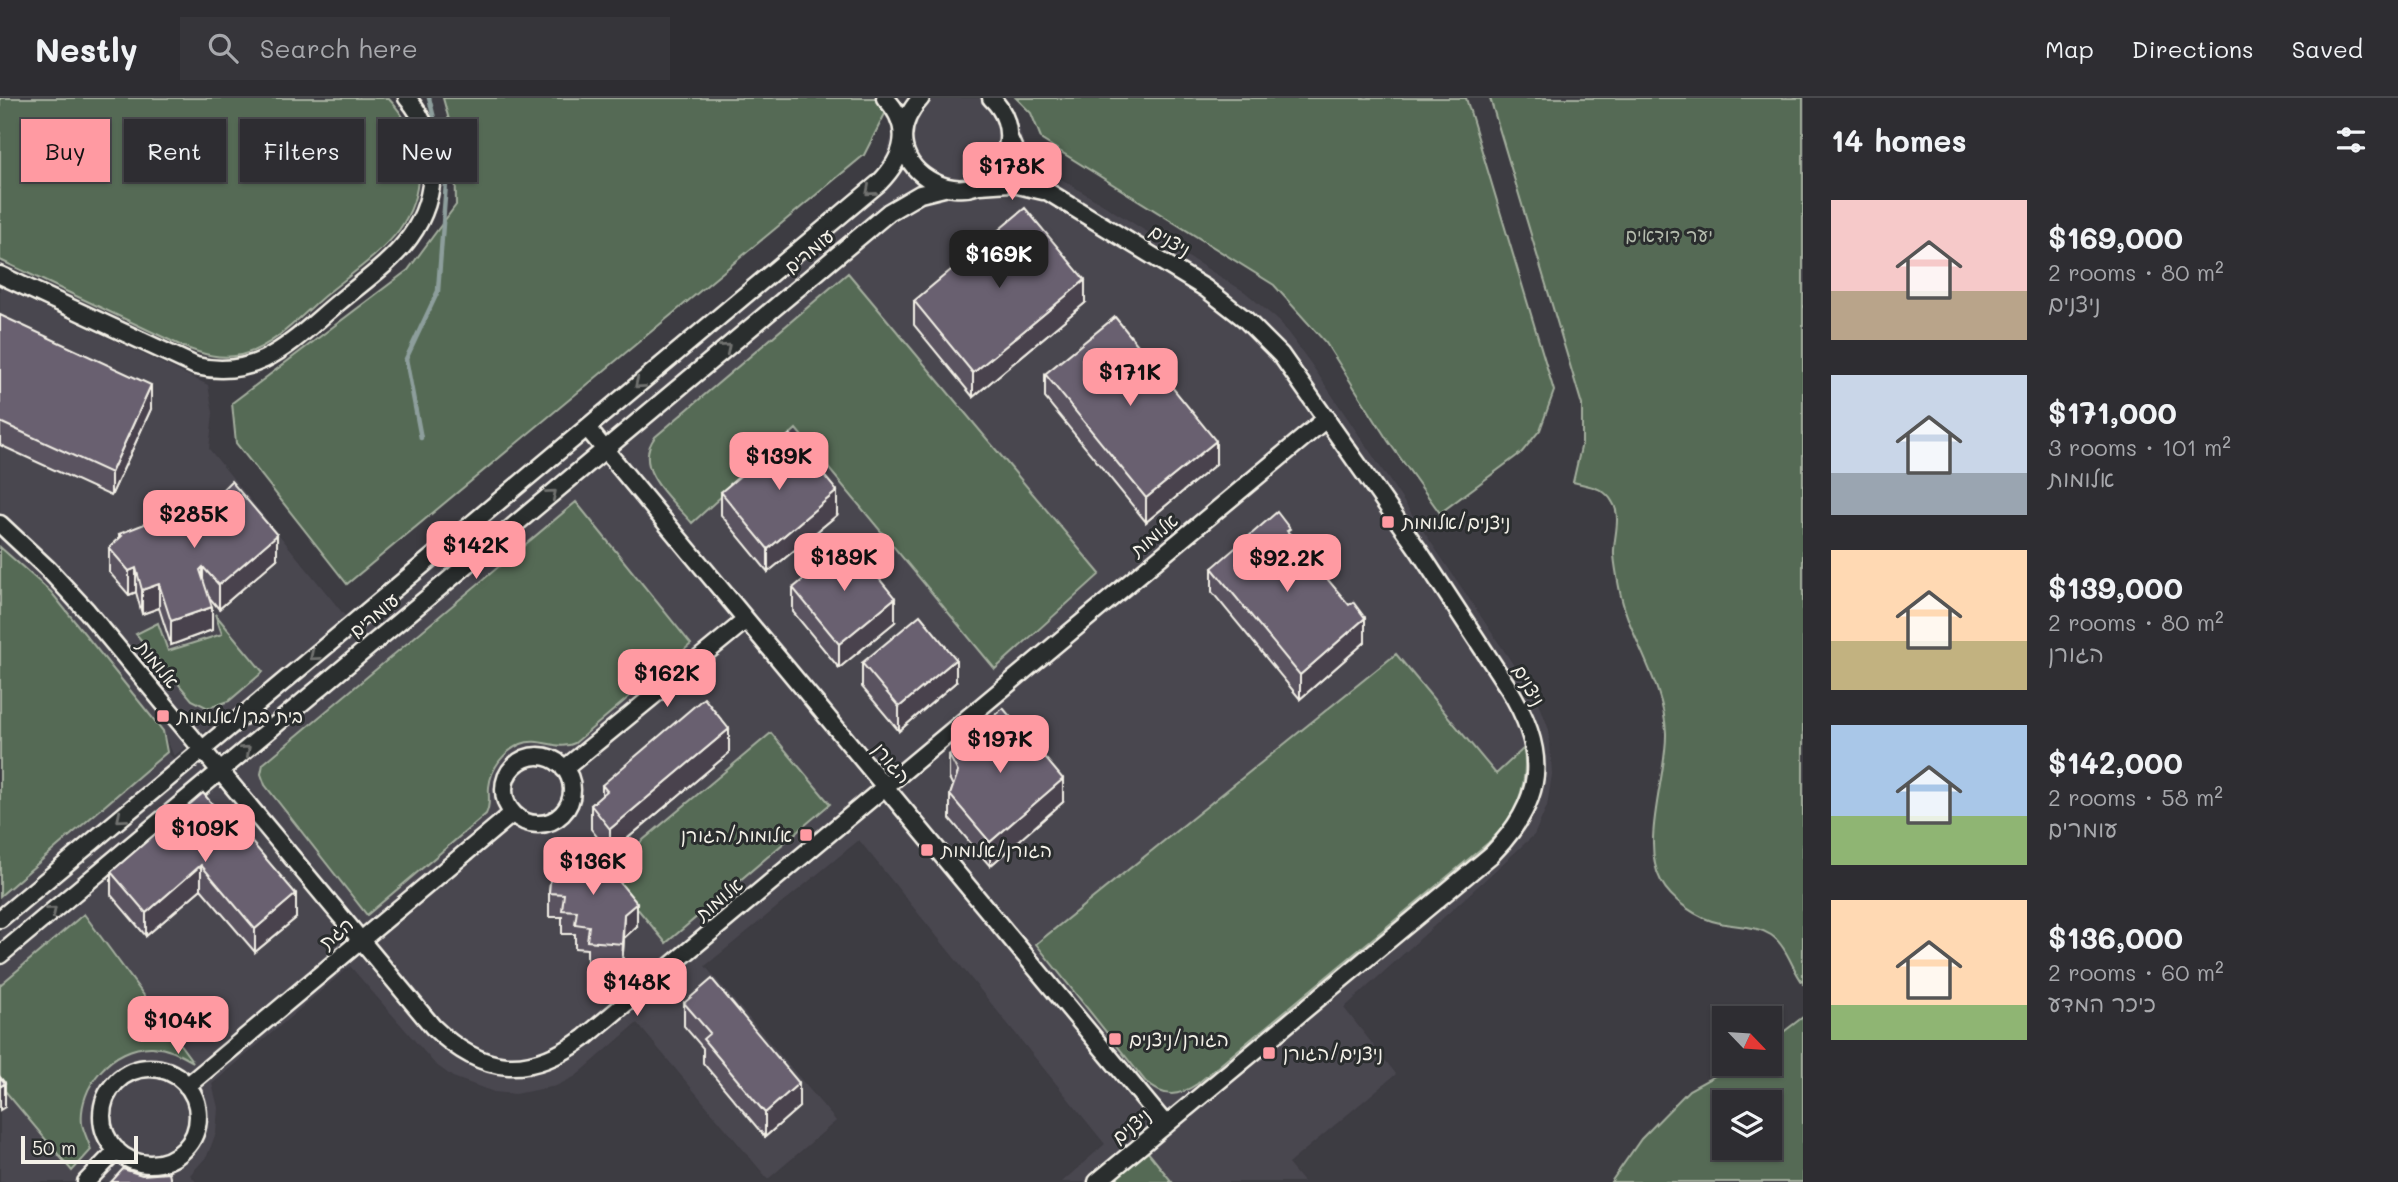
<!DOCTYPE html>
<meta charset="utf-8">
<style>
:root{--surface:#2e2d32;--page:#36353a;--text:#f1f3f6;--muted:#a7a8ac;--line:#49494d;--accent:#ff9aa2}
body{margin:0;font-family:Mali,"Playpen Sans Hebrew",sans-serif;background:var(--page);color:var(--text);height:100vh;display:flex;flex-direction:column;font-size:26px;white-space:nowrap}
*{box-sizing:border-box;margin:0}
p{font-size:23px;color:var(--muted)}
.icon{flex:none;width:38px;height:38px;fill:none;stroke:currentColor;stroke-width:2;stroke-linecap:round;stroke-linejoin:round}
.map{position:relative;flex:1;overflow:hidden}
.drawer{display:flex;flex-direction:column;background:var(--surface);width:595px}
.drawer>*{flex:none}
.hud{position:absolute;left:21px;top:21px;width:665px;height:63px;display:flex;gap:14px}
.needle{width:46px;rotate:115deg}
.fabs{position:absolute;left:1712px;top:908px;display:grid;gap:14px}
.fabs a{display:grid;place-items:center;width:70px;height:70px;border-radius:0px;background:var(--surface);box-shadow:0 2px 5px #0004,0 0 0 2px var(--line);font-size:35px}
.scale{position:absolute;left:21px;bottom:18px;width:117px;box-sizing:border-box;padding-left:7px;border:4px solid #f4f1e8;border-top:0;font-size:19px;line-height:24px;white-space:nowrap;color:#f4f1e8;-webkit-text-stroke:5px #2a2d2e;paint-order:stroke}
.price{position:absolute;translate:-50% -60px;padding:0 16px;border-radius:14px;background:var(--accent);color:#111;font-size:23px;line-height:46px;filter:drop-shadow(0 2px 4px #0008)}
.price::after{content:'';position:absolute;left:50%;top:42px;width:21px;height:16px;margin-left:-10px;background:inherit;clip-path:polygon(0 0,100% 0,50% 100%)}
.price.active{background:#222;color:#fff}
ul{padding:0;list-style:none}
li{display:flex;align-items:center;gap:21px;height:175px;padding:0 28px}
li span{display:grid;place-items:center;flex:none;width:196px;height:140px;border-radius:0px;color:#555}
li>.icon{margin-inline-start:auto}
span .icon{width:84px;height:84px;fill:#fffc;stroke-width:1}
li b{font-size:30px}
h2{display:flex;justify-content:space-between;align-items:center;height:84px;padding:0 28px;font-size:30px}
.chip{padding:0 24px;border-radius:0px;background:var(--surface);box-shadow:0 2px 5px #0004,0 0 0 2px var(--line);font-size:24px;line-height:63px}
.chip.active{background:var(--accent);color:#111}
header{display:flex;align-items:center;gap:42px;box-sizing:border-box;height:98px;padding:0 35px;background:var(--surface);border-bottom:2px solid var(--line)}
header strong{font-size:33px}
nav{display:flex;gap:38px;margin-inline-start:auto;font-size:24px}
.search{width:490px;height:63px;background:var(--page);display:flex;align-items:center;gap:18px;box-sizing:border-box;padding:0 24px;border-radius:0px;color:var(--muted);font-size:26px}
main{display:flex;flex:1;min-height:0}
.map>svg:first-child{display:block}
.built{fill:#4a4750}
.green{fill:#546a55;stroke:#a4ae9e;stroke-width:2;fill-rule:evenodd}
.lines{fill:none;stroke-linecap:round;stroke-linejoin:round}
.stream{stroke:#8d9e9c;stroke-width:4.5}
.minor-casing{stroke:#f4f1e8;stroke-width:21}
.minor{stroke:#2a2d2e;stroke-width:16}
.wall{fill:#5a5360;stroke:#f4f1e8;stroke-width:2}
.shaded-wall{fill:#4a434e;stroke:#f4f1e8;stroke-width:2}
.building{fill:#696070;stroke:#f4f1e8;stroke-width:2}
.oneway{stroke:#71726f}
.poi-dot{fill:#ff9aa2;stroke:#2a2d2e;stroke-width:2.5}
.labels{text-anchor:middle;stroke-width:6;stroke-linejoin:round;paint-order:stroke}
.park-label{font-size:19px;fill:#b4bbad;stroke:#2a2d2e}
.street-label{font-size:19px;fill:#f4f1e8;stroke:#2a2d2e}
.poi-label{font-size:19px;fill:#f4f1e8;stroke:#2a2d2e;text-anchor:start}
</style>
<header>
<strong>Nestly</strong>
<div class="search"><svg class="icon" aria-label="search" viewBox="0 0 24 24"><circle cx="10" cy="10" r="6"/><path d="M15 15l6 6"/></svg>Search here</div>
<nav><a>Map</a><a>Directions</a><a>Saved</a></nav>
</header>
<main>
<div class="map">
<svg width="1803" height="1084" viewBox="0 0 1803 1084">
<rect width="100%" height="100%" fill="#3d3c42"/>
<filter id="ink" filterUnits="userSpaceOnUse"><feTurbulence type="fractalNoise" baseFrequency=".0143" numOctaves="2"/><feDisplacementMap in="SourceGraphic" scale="14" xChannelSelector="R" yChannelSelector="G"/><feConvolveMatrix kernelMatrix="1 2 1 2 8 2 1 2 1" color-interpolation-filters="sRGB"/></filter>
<g filter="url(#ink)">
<path class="built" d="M907 0H1004L1019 28 1025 52 1035 65 1245 194 1280 224 1311 266 1539 605 1549 632 1552 676 1547 708 1534 737 1344 910 1396 976 1288 1066 1303 1084H1062L1105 1046 859 742 705 868 836 1023 768 1081 637 925 576 978 556 988 515 996 494 994 453 979 435 966 350 868 212 986 218 1010 216 1035 207 1058 190 1077 196 1084H0V798L167 654 174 661 249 597 174 658 163 633 78 526 51 494 0 449V189L208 287 213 315 209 351 345 518 875 76 886 57 897 20Z"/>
<path class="green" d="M0 0H388C423 36 429 90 399 132 379 158 348 178 323 199 299 220 273 249 241 257 221 262 202 256 184 249L0 162Z
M443 0H893L864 57 347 486 236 345 232 305 408 172 456 107 455 44Z
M1016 0H1466L1554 293 1540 332 1522 354 1440 415 1388 343 1326 245 1274 187 1042 42 1031 15Z
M1490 0H1803V885C1792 871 1787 848 1771 837 1755 827 1737 829 1720 825 1698 821 1671 802 1661 783 1640 744 1667 678 1666 635 1664 583 1628 539 1619 489 1617 479 1615 468 1614 457 1613 440 1622 420 1613 405 1605 389 1589 388 1573 384L1582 345V307Z
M848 175 1100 476 995 571 796 331 692 425C673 403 631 370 655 339Z
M576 404 691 546 575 645C557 654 540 638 521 646 504 653 491 670 489 689 488 699 491 707 486 716L367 817 265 687 261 676 263 666Z
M0 449 51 494 163 633 167 654 0 798Z
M215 516 263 574 229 603 208 610 192 602 136 536 158 525 168 553 222 536Z
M1396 556 1496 676 1524 650C1529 689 1516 718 1488 745L1197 986C1178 999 1164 1000 1146 984L1036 846Z
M771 635 830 706 666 845 606 773Z
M84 816 193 964C179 956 168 950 152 949 113 948 78 988 82 1026 84 1035 89 1044 91 1052L72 1073 0 987V887Z
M1803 919V1084H1611L1641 1041 1689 992 1736 966H1769V945ZM1724 1004H1769V1050H1724Z
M1147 1053 1172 1084H1110Z"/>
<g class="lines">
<path class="stream" d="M421 340 406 261 438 193 447 72 429 0"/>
<g class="minor-casing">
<path id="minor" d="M921 0C856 71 988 135 1007 49 1011 31 1005 13 991 0
M1009 40 1021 68 1045 92 1205 190 1245 221 1281 257 1419 453 1509 591C1549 656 1544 703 1491 757L1097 1084
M980 87 1009 85 1043 93
M0 177 196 268C260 283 294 241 339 204 363 184 392 164 410 139 439 99 441 38 407 0
M587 330 1166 1027
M0 426 48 471 87 513 433 929C483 977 528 981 584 940L1327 320
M504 692a34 34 0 1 1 68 0a34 34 0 1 1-68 0Z
M564 671 746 522
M0 821 879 85C905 59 913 28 885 0
M0 857 889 114 920 96 944 90
M102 1018a48 48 0 1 1 96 0a48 48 0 1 1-96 0Z
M187 988 513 715
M86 1084 117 1052"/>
</g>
<use href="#minor" class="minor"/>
</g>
<path class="wall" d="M914 203 1085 205 973 299 914 227Z
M0 217 151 311 111 398 0 347Z
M1045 276 1216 366 1146 424 1045 300Z
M721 394 837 417 768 474 721 417Z
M184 430 277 461 219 511 209 499 212 532 171 547 159 510 142 516 136 494 129 497 109 474V450L119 441V436Z
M1290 436 1365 544 1300 601 1212 494V470Z
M793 490 895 524 839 570 793 514Z
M862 565 956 584 899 633 862 589Z
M729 655 610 755 591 731V707L602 698V687Z
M949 657 1063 704 990 768 950 721V697L953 688 949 680Z
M203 695 296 820 255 854 201 791 146 838 111 797V774Z
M552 763 637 828 624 840 622 869 587 867V851L575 850V836H562V819H549V795Z
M684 905 799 1009 765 1039 703 965V950L684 928Z"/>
<path class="shaded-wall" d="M1085 182V205L973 299V275Z
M151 287V311L111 398V375Z
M1216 343V366L1146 424V400Z
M837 393V417L768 474V451Z
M277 437V461L219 511V487Z
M203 469V492L200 472Z
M136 470V494L129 497V473Z
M159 486V510L142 516V492Z
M895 500V524L839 570V546Z
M212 509V532L171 547V523Z
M1365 520V544L1300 601V577Z
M956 561V584L899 633V609Z
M729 631V655L610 755V731Z
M1063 681V704L990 768V744Z
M201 767V791L146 838V815Z
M296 796V820L255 854V831Z
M637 805V828L624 840 622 869 624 816Z
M5 985V1009L0 1012V989Z
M799 985V1009L765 1039V1015Z"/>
<path class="building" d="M1025 110 1085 182 973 275 914 203Z
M0 217 151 287 111 375 0 324Z
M1115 219 1216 343 1146 400 1045 276Z
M790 336 837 393 768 451 721 394Z
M231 383 277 437 219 487 203 469 200 472 212 509 171 523 159 486 142 492 136 470 129 473 109 450 122 438 119 436 180 412 184 430Z
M1277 414 1290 431 1287 433 1349 507 1353 504 1365 520 1300 577 1212 470Z
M849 444 895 500 839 546 793 490Z
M920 517 956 561 899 609 862 565Z
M704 600 729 631 610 731 591 707 607 693 602 687Z
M1003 610 1063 681 990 744 950 697 958 674 949 657Z
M203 695 240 739 244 735 296 796 255 831 201 767 146 815 111 774Z
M593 752 637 805 624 816 622 846 587 843 589 828 575 826 577 813 562 812 564 796 549 795 552 763 581 764Z
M712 881 799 985 765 1015 703 941 710 935 684 905Z
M0 979 5 985 0 989Z
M123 1071 142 1077 169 1075 171 1084H111Z"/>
<defs><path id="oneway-chevron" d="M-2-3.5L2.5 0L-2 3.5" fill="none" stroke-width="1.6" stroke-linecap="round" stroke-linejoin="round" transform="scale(1.75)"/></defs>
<g class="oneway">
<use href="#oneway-chevron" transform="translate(870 93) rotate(139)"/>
<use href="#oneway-chevron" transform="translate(726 250) rotate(-40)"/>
<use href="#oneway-chevron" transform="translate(639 286) rotate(140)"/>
<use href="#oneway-chevron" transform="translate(552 396) rotate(-40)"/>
<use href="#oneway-chevron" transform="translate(314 558) rotate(140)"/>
<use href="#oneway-chevron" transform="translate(246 652) rotate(-40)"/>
<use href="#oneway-chevron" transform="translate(121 720) rotate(140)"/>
<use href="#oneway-chevron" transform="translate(52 813) rotate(-40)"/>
</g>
</g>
<g class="poi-dot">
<rect x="1381" y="417" width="14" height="14" rx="3.5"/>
<rect x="156" y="611" width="14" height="14" rx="3.5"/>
<rect x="799" y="730" width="14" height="14" rx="3.5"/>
<rect x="920" y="745" width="14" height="14" rx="3.5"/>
<rect x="1108" y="934" width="14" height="14" rx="3.5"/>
<rect x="1262" y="948" width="14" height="14" rx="3.5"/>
</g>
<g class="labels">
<g class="park-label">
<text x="1669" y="144">יער דודאים</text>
</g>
<g class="street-label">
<text transform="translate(1170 142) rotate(31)" y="7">ניצנים</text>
<text transform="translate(809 153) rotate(-40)" y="7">עומרים</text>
<text transform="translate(1154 437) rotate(-40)" y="7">אלומות</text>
<text transform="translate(374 517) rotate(-40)" y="7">עומרים</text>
<text transform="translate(158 566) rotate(51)" y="7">אלומות</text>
<text transform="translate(1529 587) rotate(60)" y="7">ניצנים</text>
<text transform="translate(892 665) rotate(50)" y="7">הגורן</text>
<text transform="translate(719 801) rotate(-40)" y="7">אלומות</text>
<text transform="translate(336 835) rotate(-40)" y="7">הגת</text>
<text transform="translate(1131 1028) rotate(-40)" y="7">ניצנים</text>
</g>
<g class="poi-label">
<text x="1402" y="431">ניצנים/אלומות</text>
<text x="177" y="625">בית ברן/אלומות</text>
<text x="792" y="744" text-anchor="end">אלומות/הגורן</text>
<text x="941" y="759">הגורן/אלומות</text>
<text x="1129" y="948">הגורן/ניצנים</text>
<text x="1283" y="962">ניצנים/הגורן</text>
</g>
</g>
</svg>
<div class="fabs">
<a><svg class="needle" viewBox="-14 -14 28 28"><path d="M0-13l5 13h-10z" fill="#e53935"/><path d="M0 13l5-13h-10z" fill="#a7a8ac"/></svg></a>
<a><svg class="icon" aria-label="layers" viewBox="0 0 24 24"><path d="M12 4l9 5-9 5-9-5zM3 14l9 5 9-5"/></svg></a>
</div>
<div class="scale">50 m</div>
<b class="price" style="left:1012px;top:104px">$178K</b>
<b class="price active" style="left:999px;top:192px">$169K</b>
<b class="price" style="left:1130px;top:310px">$171K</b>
<b class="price" style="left:779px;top:394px">$139K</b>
<b class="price" style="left:194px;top:452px">$285K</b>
<b class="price" style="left:476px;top:483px">$142K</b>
<b class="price" style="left:844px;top:495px">$189K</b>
<b class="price" style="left:1287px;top:496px">$92.2K</b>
<b class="price" style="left:667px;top:611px">$162K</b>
<b class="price" style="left:1000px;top:677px">$197K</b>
<b class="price" style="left:205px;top:766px">$109K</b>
<b class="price" style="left:593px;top:799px">$136K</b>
<b class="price" style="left:637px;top:920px">$148K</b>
<b class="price" style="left:178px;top:958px">$104K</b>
<div class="hud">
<a class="chip active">Buy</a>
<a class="chip">Rent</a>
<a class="chip">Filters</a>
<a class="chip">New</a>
</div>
</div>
<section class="drawer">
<h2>14 homes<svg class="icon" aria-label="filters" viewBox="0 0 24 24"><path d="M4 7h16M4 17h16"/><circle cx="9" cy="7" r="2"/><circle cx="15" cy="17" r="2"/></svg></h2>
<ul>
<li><span style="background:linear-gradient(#f6c9c9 65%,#b9a48a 0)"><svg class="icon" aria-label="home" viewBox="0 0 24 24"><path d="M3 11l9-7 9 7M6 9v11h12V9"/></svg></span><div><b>$169,000</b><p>2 rooms · 80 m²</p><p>ניצנים</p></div></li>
<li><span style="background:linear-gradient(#c9d6e8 70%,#9aa5b1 0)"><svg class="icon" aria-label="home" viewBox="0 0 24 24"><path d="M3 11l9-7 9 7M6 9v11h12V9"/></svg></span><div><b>$171,000</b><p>3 rooms · 101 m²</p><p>אלומות</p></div></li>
<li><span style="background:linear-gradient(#ffd9b3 65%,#c2b280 0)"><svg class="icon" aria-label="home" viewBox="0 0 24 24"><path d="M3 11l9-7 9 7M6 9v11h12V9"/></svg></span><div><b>$139,000</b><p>2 rooms · 80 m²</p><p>הגורן</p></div></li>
<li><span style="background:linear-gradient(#a9c7e8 65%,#8fb573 0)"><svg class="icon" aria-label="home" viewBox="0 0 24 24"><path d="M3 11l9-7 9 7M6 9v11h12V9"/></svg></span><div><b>$142,000</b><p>2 rooms · 58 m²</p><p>עומרים</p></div></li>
<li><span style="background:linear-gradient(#ffd9b3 75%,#8fb573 0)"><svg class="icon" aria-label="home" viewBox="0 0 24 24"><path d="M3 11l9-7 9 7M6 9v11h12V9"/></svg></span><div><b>$136,000</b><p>2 rooms · 60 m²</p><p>כיכר המדע</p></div></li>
</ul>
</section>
</main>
